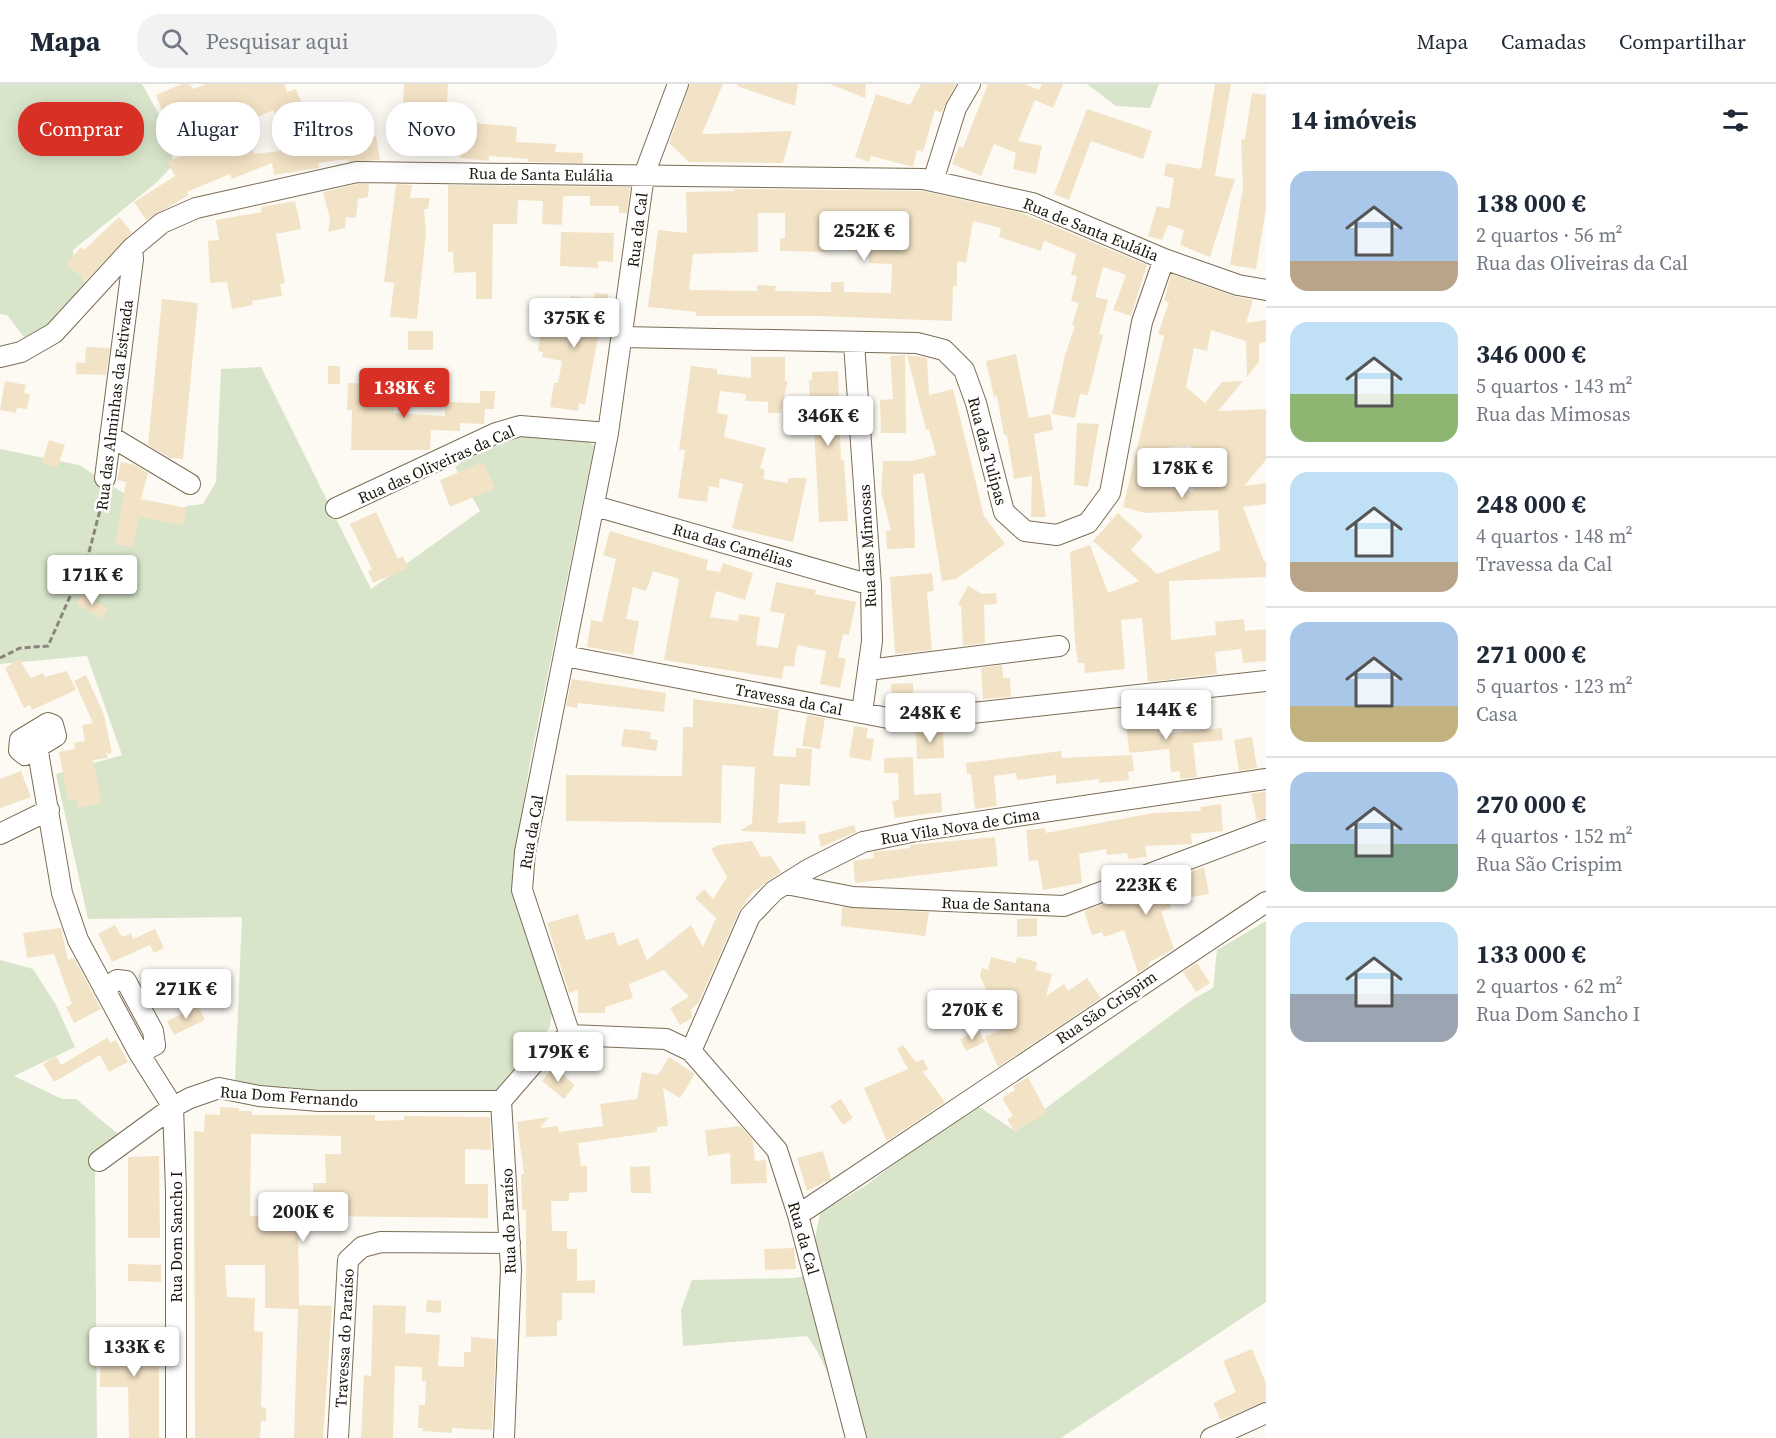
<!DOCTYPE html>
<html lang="pt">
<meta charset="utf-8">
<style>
:root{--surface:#fff;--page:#f2f2f3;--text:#1f2937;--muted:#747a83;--line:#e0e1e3;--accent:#d93025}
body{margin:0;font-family:"Source Serif 4",serif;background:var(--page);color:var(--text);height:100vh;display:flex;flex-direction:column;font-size:22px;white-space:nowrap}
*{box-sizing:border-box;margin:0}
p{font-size:20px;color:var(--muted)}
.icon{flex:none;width:33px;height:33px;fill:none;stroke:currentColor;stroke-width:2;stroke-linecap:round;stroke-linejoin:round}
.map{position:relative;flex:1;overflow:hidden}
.details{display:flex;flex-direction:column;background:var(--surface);width:510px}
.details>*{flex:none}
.hud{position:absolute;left:18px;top:18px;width:570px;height:54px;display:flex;gap:12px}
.price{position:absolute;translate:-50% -51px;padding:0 14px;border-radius:6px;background:#fff;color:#222;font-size:20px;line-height:39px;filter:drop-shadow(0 2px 3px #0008)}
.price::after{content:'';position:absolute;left:50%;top:36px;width:18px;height:14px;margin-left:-9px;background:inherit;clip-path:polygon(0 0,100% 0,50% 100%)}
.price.active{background:var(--accent);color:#fff}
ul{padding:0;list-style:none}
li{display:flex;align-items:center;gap:18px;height:150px;padding:0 24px}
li+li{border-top:2px solid var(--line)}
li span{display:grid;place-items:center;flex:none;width:168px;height:120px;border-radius:18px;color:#555}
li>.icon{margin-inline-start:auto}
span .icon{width:72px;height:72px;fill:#fffc;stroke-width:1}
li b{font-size:26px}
h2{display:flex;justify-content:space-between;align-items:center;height:72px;padding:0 24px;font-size:26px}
.chip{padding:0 21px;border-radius:24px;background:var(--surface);box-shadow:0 3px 15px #0003;font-size:21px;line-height:54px}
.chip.active{background:var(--accent);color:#fff}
header{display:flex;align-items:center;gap:36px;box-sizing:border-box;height:84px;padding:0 30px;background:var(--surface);border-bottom:2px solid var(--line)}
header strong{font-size:28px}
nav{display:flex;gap:33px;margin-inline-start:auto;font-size:21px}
.search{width:420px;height:54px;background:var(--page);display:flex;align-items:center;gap:15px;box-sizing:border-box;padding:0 21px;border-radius:24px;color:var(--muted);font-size:22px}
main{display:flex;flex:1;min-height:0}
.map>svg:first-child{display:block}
.green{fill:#d9e5cb}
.building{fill:#f3e3c6;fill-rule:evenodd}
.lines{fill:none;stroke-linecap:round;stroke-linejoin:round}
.minor-casing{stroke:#7a6d55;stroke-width:22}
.path{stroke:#89857d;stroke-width:3;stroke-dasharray:6 3;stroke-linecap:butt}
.minor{stroke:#fff;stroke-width:20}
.labels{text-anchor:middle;stroke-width:5;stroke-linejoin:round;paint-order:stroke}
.street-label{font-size:16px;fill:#1b160c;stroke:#fff}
</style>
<header>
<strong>Mapa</strong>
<div class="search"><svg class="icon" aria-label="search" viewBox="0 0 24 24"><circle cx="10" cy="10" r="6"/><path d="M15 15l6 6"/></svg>Pesquisar aqui</div>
<nav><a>Mapa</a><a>Camadas</a><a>Compartilhar</a></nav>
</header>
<main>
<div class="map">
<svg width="1266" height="1354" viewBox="0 0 1266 1354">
<rect width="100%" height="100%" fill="#fdfaf4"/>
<path class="green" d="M0 0H142L162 36 174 80 156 99 73 166 75 183 89 203 56 236 24 253 7 231 0 230Z
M1087 0H1159L1150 24 1116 22Z
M261 283 371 505 480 427 455 383 501 350 585 354 594 362 530 678 512 793 552 928 550 943 502 1003 487 1012 274 1010 235 996 242 833 88 835 56 690 122 671 87 572 0 580V365L79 381 165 435 187 422 203 420 216 398 221 285Z
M1266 837V1218L1061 1354H850C838 1320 829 1281 807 1252L683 1262 681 1226 692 1196 794 1194 812 1191 813 1164 820 1129 865 1102 975 1020 1015 1047 1193 915 1213 904 1217 866Z
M0 876 33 885 56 921 75 963 14 992 62 1015H76L119 1051 97 1073 95 1093 97 1354H0Z"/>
<path class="building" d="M182 0H190L193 5 206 0H284L287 8 296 5 306 30 358 23 362 54 376 52 380 76 348 78V75L318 79 319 84 274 91 272 79 232 95 230 90 187 108 189 111 146 136 134 118 175 92 167 78 180 72 156 11ZM274 26 280 67 254 70 241 39Z
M404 0H448L446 38 402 36Z
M690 0H723L702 50 792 47 783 79 689 78 669 59Z
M737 0H798L795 22 737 2Z
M830 0H866L865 14Z
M921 0H956L941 29 935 26 923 68 917 66 913 83 871 72 869 78 855 73 876 10 910 21Z
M988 0H1025L1039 6 1042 0H1063L1053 24 1035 16 1018 57 1042 62 1036 90 1013 85 1016 69 994 60 981 92 952 80 959 62 963 64Z
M1215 0H1231L1215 92 1235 95 1210 173 1180 161 1184 146 1168 141 1162 156 1148 152 1157 122 1169 125 1174 94 1164 92 1166 79 1201 85Z
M1252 9 1266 11V125L1256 185 1230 181 1243 103 1241 56 1245 55Z
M1087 25 1152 47 1143 75 1091 57 1069 116 1054 110Z
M476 39 517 43 516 58 556 60 555 68 583 69V79L527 78 528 75 489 72V77L460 74 463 44 475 45Z
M358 100H369L368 113 358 115 356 134 346 133 345 144 328 148 330 135 323 108Z
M396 100 412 101 410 114H430L428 125H424L426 149 417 235 390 233 394 199 384 198Z
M448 101 630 103 627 129H619V122H590V112H563L562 141 542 140 543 117 518 116 517 140H493L492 215H476V188L454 189 453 168H448Z
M734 105 922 107 1022 129 1147 181 1131 232 1113 226 1126 191 1103 183 1095 213 1108 216 1099 250 1103 251 1088 311 1080 310 1075 334 1052 330 1065 271 1075 242 1072 241 1079 219 1071 217 1077 192 1071 191 1076 170 1044 157 1041 167 999 153 1001 144 973 137 966 179 957 177V202H953L952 237 819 232H696V228L648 223 658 146 687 149 686 108 734 107ZM832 128H884L880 155H847V167H869V179L892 180 891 209 844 208V198H831V208L775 207 776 202 757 201V207L689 206 693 170 758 168V129H785V154H780V167L825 168V159H832Z
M295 117 301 145 276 150 285 199 280 200 282 212 252 217 253 221 232 225 227 198 210 199 208 157 219 156 216 136 262 128 261 123Z
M119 133 132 148 86 197 66 180 81 163 84 166Z
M561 148 614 149 613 178 598 177V184L560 182Z
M1171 190 1234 212 1253 216 1246 239 1266 236V258L1259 259V278L1247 293 1246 257 1211 246 1207 267 1194 264 1186 303 1205 319 1222 298 1243 297 1218 327 1266 325V376L1244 402 1266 399V420L1243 423 1264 477H1266V493L1169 497 1171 556 1216 551 1215 538 1244 535 1245 547 1266 545V577L1243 579 1241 565 1215 568 1217 590 1148 598 1142 534 1121 536 1125 585 1085 589 1084 579H1078L1075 558 1070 468 1090 461 1108 509 1139 497 1093 457 1118 429 1143 452 1131 466 1157 490 1220 466 1218 426 1145 429 1123 423 1164 252 1158 250 1169 218 1164 217ZM1191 362 1193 408 1161 399 1169 363Z
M595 209 608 210 604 249H599L585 321 579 319 578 327 550 323 554 299H558L562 277 542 273 543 268 538 267 543 235 568 240 571 212 594 215Z
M162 215 198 219 183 375 170 374 148 361Z
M408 247H433V266H408Z
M86 263 110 264 106 291 76 290V278L85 279Z
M1016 270 1029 334 1050 330 1053 346 1034 350 1046 433H1031L1032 392 1014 395 1007 351H1004L997 312 994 313 986 277Z
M905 271 906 349H881L880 316 893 315 890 272Z
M907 271 927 274 929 311 953 305 984 432 1005 460 956 495 942 497 924 389 913 391 915 464 887 465 886 447H891L881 408 883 377H911L936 371 929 345 926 346Z
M751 273H785V297H788L780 329H768V318L745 317 746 310 720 307 717 329 728 331 724 353 766 364 760 384 765 386 763 395 788 399V394H807L793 458 732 444 743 400 720 394 719 404 709 402 707 418 678 414 685 366H679L691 282 717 285V290L751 294Z
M328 282H340V300H328Z
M838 287 841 376H844L848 437 819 438 813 322H810L809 296H812V288Z
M5 297 26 301 24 309 30 310 27 325 17 324 16 329 0 326Z
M348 299 395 301 394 329 445 332V318L480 319V307H495L494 325H485L484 340 460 339V347L431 346 430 366H351L352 326H347Z
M1077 339 1099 340 1088 403 1074 401Z
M49 356 65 361 57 384 42 379Z
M121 378 135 381 148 389 141 415 187 424 183 441 139 433 133 463 115 460 126 398 117 396Z
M483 378 495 404 450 423 440 396Z
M376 428 398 475 403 472 408 484 373 499 368 487 372 485 350 440Z
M610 447 708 476 706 486 720 488 723 479 753 489 745 516 716 507 710 533 738 537 739 530 760 533 756 561 778 564 785 530 770 527 776 498 816 506 815 510 856 518 849 551 843 550 838 573 846 575 840 604 820 600 826 567 797 561 794 583 784 582 782 595 664 576 679 495 653 487 646 507 633 503 626 535 639 537 633 571 587 563 591 536 602 538 616 475 603 471Z
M932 489 934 507 927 508 932 566 895 570 890 493Z
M968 502 982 510 996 509 997 520 984 521 985 559 963 562 961 522 958 520Z
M82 510 108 524 102 535 76 520Z
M19 575 31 594 43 589 45 593 67 587 76 606 32 626 30 621 24 624 5 584Z
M1002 581 1003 594H1010L1011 613 983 615 981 584Z
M86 591 104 631 112 669 108 670 106 667 108 674 93 676 102 719 78 724 76 715 68 717 59 668 75 665 74 659 85 657 82 641 93 639 74 597Z
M572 595 666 609 664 628 578 619 577 624 566 622Z
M913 599 914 622H892L891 600Z
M693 615 779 626 773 672 796 673V664L812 665 810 702 780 700 778 739 805 737 806 750 740 747 752 739 755 683 722 681 721 739 566 737V691L682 692 683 643H693Z
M1150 622 1152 639H1159L1160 650 1222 644 1223 656 1193 659 1197 693 1180 695V687L1171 688 1169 665 1129 669 1125 625Z
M807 631 825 634 820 665 802 662Z
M854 642 868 644 866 654 874 655 871 677 849 673Z
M624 645 651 648 650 655 658 656 656 667 621 662Z
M943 645 944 674 917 675 916 646Z
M1252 653 1257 684 1239 687 1234 656Z
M1061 667 1062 674 1132 671 1134 687 1128 688 1129 696 1099 699V695L1056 700V691L1017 696 1016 689 994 692 997 722 975 725 971 690H967L966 679Z
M913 673 914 711 941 709 942 728 895 734 892 717 899 716 898 689H884V674Z
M21 687 31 713 0 724V695Z
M1266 707V734L1257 737 1251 710Z
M1221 720 1223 747 1191 750 1192 760 1145 762 1147 773 1128 775 1127 769 1107 771 1106 765 1079 770 1082 799 1043 806 1038 776 1029 777 1026 746 1045 744 1046 749 1153 729 1201 727 1200 723Z
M854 741 856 748 821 763 818 751Z
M995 753 998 782 855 799 853 777 874 774 873 768 910 764V761Z
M752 757 761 773 771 772 781 788 753 808 739 827 699 918 691 926 692 934 680 941 670 924 689 913 664 886 629 900 633 914 605 923V929H578V906L569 909 547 839 578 830 586 856 614 848 618 862 638 854 647 876 691 841 703 863 716 834 695 814 704 805 713 815 727 793 711 765 718 761Z
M1204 783 1209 810 1169 817 1171 824 1161 827 1174 865 1148 879 1149 882 1138 889 1124 846 1104 853 1102 848 1092 851 1084 827Z
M842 823 929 828 925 852 841 842Z
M1037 834V852L1017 853V835Z
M115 841 122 853 131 849 133 855 155 845 164 864 154 869 150 861 112 878 98 850Z
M61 844 68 876 74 874 101 925 74 939 66 923 72 920 54 870 27 874 23 849Z
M991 873 1016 879 1017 873 1037 878 1036 886 1052 890 1046 912 1064 900 1068 907 1087 894 1101 914 998 983 985 953 1013 941 997 916 992 919 980 892 982 884 988 886Z
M1197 879 1210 899 1196 908 1183 888Z
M176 885 182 900 149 914 143 899Z
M198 922 205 936 174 951 167 937Z
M979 946 985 958 966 967 960 955Z
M108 953 110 959 116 956 128 978 109 988 100 971 54 998 43 980 56 972 61 981Z
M903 961 916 978 923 975 928 985 923 988 945 1018 887 1057 864 1004 908 985 897 965Z
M669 973 695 990 680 1014 663 1004 668 1042 657 1043V1048L578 1059 581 1082H587V1108L569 1109V1117H551L552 1147H567V1165H577V1197L595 1196V1209H562V1236L557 1237V1252L526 1253V1126H522L521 1090H524L517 1038 549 1033 540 1044 558 1042 559 1048 603 1042 600 1020 637 1015 642 988 658 991Z
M553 983 575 1001 564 1015 542 997Z
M1028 993 1047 1029 1014 1047 1007 1035 1013 1032 1002 1014 1015 1006 1013 1002Z
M841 1015 853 1034 843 1041 830 1022Z
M220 1023 239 1024V1027H252V1031H375V1037L404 1036V1032L490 1033 491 1066 465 1065V1100H488V1134L313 1132V1099H326L325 1070H341V1052L251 1050 250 1132H298L299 1221 332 1222 323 1354H294L298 1225 265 1224V1181H225L227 1213 255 1214 254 1247 263 1248 261 1323 266 1324V1337H261L260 1354H195L194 1047 204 1048 205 1030 220 1031Z
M740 1042 753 1056 755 1077 766 1076 767 1099 731 1100 730 1069 708 1072 705 1046Z
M823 1067 831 1095 807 1107 797 1074Z
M159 1072 160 1154H128V1073Z
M650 1082 651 1109H631L630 1083Z
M794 1164 796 1185 765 1186 764 1165Z
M128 1180 161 1181V1198L128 1197Z
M427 1216 441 1217V1229L426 1228Z
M373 1221 406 1222 405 1249 440 1251 438 1282 464 1283V1268H471V1253L496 1255 492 1346 452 1344V1349L423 1347V1344H418L419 1321H425L426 1297H422V1283L395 1282 393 1354H361L364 1291 371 1292Z
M101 1247H113V1252H159V1354H129L128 1303H100Z
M1252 1265 1266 1299V1317L1221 1336 1213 1319 1236 1308 1223 1277Z"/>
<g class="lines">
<g class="minor-casing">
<path id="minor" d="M678 0 644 91 608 349 525 768 522 806 570 951 666 955 691 967 777 1066 798 1131 856 1354
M933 97 956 24 970 0
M623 253 917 259 944 266 964 286 976 319 1004 428 1025 447 1057 451 1088 439 1110 409 1142 238 1164 175
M854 259 871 501 872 557 862 628
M0 273 21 268 54 249 132 164 162 139 196 124 357 88 923 95 1032 119 1164 175 1238 201 1266 206
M110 352 190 400
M105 394 133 175 132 164
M595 422 871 501
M336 424 496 349 520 342 608 349
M565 572 888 634H926L1266 597
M868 586 1059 562
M48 639 53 641 56 652 25 671 19 666 20 656Z
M37 662 62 809 78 856 139 969 173 1023 176 1107V1354
M0 750 49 726
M786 800 853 813 1064 822 1266 746
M104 905 117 896 126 897 153 947 155 961 139 969
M691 967 750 832 774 807 809 785 863 758 916 747 1266 695
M99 1077 173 1023 190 1014 219 1004 259 1012 319 1017H501
M798 1131 1266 818
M338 1354 348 1176 362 1163 381 1158 510 1159
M504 1354 511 1185 501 1017 540 972 570 951
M1211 1354 1266 1329"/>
</g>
<path class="path" d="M0 574 20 564 48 562 88 472 104 411"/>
<use href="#minor" class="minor"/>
</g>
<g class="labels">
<g class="street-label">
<text transform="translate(541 90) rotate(1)" y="6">Rua de Santa Eulália</text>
<text transform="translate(1091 145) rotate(22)" y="6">Rua de Santa Eulália</text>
<text transform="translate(637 146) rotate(-83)" y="6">Rua da Cal</text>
<text transform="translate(114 321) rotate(-83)" y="6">Rua das Alminhas da Estivada</text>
<text transform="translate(988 367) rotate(75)" y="6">Rua das Tulipas</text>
<text transform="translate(436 380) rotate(-24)" y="6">Rua das Oliveiras da Cal</text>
<text transform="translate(733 461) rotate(16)" y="6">Rua das Camélias</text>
<text transform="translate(867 462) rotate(-93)" y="6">Rua das Mimosas</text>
<text transform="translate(789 615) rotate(11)" y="6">Travessa da Cal</text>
<text transform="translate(960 742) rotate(-9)" y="6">Rua Vila Nova de Cima</text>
<text transform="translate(531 748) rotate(-80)" y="6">Rua da Cal</text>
<text transform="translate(996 820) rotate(2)" y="6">Rua de Santana</text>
<text transform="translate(1106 923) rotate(-34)" y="6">Rua São Crispim</text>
<text transform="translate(289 1012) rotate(4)" y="6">Rua Dom Fernando</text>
<text transform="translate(508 1137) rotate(-92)" y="6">Rua do Paraíso</text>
<text transform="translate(176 1153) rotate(-90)" y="6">Rua Dom Sancho I</text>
<text transform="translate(804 1154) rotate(74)" y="6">Rua da Cal</text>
<text transform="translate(344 1254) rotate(-87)" y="6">Travessa do Paraíso</text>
</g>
</g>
</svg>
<b class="price" style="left:864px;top:178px">252K €</b>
<b class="price" style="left:574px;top:265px">375K €</b>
<b class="price active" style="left:404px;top:335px">138K €</b>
<b class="price" style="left:828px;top:363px">346K €</b>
<b class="price" style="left:1182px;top:415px">178K €</b>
<b class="price" style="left:92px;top:522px">171K €</b>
<b class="price" style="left:1166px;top:657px">144K €</b>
<b class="price" style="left:930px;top:660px">248K €</b>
<b class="price" style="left:1146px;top:832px">223K €</b>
<b class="price" style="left:186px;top:936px">271K €</b>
<b class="price" style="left:972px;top:957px">270K €</b>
<b class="price" style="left:558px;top:999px">179K €</b>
<b class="price" style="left:303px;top:1159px">200K €</b>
<b class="price" style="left:134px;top:1294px">133K €</b>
<div class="hud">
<a class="chip active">Comprar</a>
<a class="chip">Alugar</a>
<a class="chip">Filtros</a>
<a class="chip">Novo</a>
</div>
</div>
<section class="details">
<h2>14 imóveis<svg class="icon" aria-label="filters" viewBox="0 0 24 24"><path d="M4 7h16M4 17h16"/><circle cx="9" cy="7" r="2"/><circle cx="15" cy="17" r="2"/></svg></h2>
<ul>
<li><span style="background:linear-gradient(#a9c7e8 75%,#b9a48a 0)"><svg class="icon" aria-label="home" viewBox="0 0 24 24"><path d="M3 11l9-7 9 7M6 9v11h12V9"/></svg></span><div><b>138 000 €</b><p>2 quartos · 56 m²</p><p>Rua das Oliveiras da Cal</p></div></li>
<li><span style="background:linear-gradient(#bfe0f5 60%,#8fb573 0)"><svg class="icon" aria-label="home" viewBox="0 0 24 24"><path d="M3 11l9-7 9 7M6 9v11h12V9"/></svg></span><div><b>346 000 €</b><p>5 quartos · 143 m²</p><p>Rua das Mimosas</p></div></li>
<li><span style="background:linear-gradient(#bfe0f5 75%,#b9a48a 0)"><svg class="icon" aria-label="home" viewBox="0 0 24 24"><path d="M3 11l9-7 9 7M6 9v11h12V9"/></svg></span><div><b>248 000 €</b><p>4 quartos · 148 m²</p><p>Travessa da Cal</p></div></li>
<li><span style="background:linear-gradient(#a9c7e8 70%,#c2b280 0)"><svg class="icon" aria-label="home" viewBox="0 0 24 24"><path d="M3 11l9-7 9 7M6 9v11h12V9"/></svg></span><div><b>271 000 €</b><p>5 quartos · 123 m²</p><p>Casa</p></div></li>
<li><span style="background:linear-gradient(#a9c7e8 60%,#7fa58c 0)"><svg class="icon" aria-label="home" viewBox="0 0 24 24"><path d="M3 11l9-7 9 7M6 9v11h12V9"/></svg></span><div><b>270 000 €</b><p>4 quartos · 152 m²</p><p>Rua São Crispim</p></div></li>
<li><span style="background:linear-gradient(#bfe0f5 60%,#9aa5b1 0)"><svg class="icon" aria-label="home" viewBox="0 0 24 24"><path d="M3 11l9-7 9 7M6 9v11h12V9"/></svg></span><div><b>133 000 €</b><p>2 quartos · 62 m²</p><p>Rua Dom Sancho I</p></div></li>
</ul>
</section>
</main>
